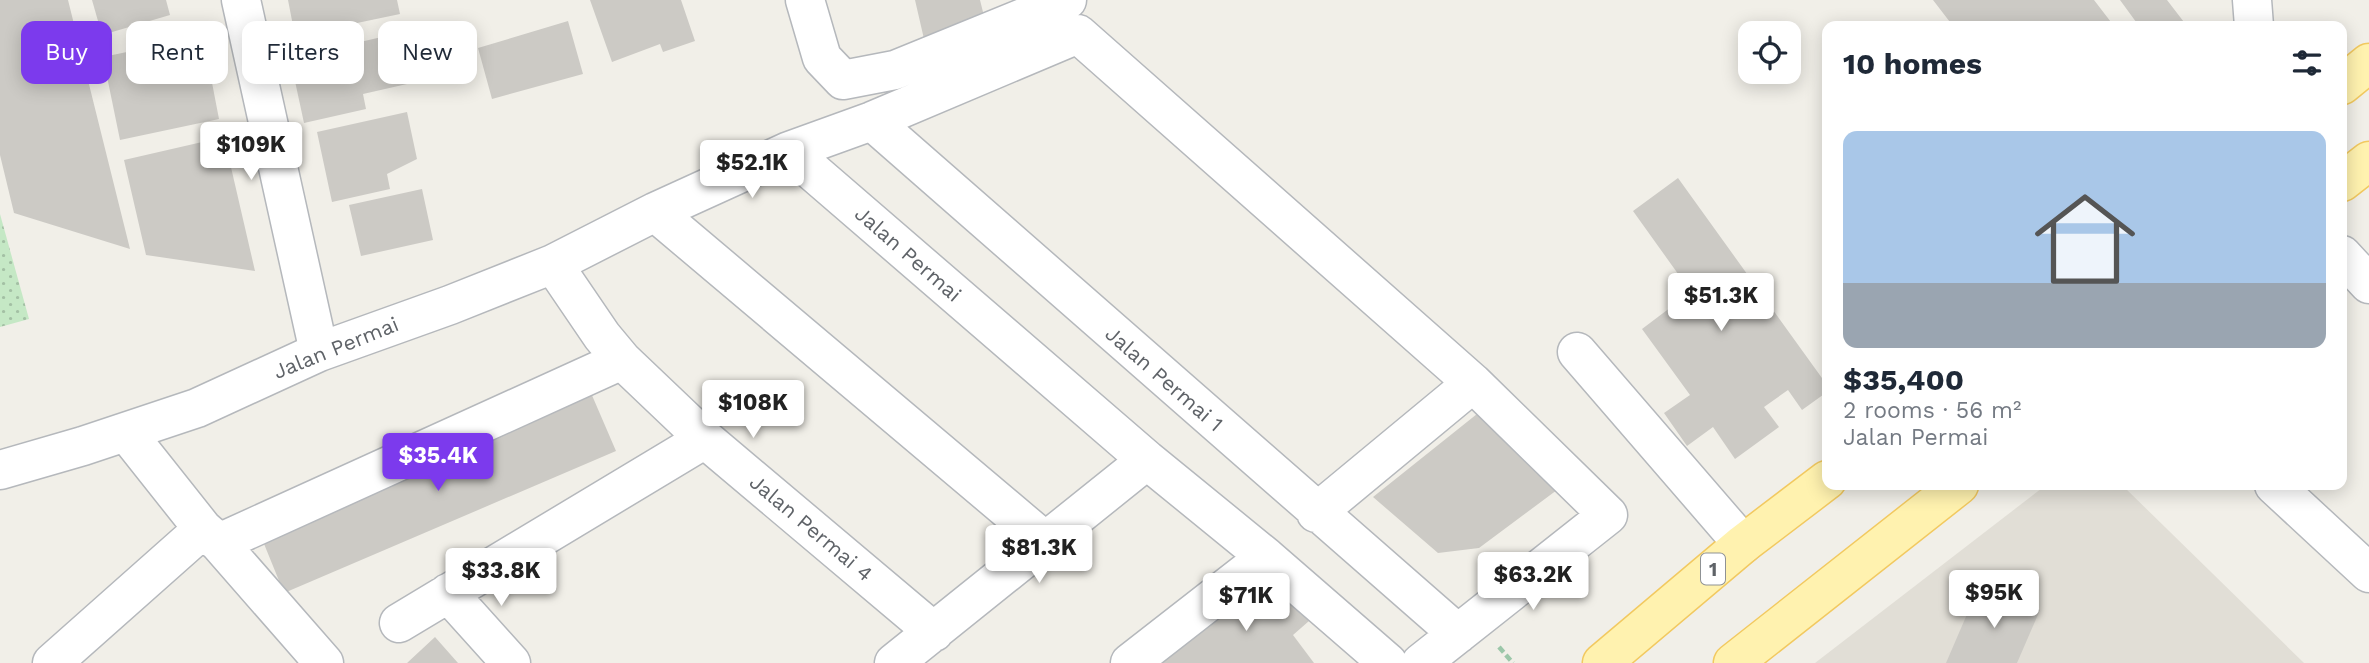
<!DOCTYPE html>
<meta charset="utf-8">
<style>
:root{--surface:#fff;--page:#f6f6f7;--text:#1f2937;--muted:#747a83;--accent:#7c3aed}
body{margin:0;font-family:"Work Sans",sans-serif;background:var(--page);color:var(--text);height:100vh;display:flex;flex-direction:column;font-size:26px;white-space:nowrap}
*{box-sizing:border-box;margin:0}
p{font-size:23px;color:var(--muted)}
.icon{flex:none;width:38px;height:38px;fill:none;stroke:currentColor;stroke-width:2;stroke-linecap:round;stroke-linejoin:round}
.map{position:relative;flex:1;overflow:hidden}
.drawer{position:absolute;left:1822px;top:21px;width:525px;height:469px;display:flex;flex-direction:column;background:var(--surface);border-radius:14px;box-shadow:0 4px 18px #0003}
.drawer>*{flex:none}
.banner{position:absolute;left:21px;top:21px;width:665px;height:63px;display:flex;gap:14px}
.fabs{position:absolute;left:1738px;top:21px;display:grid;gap:14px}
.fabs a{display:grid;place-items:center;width:63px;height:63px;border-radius:14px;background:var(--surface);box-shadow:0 4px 18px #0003;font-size:35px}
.price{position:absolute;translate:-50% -60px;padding:0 16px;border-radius:7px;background:#fff;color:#222;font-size:23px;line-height:46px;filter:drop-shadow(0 2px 4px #0008)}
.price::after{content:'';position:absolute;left:50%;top:42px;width:21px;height:16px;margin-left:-10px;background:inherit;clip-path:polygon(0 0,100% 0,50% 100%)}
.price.active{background:var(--accent);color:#fff}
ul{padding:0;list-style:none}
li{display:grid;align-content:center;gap:14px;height:371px;padding:0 21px}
li span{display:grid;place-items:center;height:217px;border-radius:14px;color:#555}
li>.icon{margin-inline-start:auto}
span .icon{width:126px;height:126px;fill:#fffc;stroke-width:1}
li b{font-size:30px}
h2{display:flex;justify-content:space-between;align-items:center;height:84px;padding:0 21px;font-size:30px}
.chip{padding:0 24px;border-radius:14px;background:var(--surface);box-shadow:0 4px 18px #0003;font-size:24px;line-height:63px}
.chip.active{background:var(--accent);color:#fff}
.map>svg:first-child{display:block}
.education{fill:#e1ded6}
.park{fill:url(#park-dots)}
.building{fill:#cccac5}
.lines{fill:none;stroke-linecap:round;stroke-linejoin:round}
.minor-casing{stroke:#b5b8bc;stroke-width:41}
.major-casing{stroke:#f2c960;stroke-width:41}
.path{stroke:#9cc7a9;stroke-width:4.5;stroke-dasharray:7 3.5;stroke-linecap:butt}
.minor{stroke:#fff;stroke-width:38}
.major{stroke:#fff2af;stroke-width:38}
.labels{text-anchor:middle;stroke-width:5;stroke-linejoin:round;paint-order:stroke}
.shield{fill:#fff;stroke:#8f9295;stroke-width:2}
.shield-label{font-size:19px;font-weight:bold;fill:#5f6368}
.street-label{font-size:21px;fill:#5f6368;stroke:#fff}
</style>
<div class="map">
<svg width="2369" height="663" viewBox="0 0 2369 663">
<defs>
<pattern id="park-dots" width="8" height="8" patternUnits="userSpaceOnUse" patternTransform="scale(1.75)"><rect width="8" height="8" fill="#c5e8c5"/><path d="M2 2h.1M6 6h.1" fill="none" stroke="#a3c0a4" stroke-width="1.8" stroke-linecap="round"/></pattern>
</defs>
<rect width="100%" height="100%" fill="#f1efe8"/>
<path class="education" d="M2046 485H2122L2304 663H1815Z"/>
<path class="park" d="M0 214 29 319 0 327Z"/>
<path class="building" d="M0 0H68L130 249 14 213 0 155Z
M92 0H166L170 15 102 35Z
M288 0H397L400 14 295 36Z
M590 0H681L695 41 663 52 660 44 612 62Z
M915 0H980L986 24 924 39Z
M1933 0H2094L2114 26H1953Z
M2120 0H2167L2187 26H2139Z
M568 21 583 74 492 99 478 48Z
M395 34 407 84 363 94 366 109 304 123 290 58Z
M203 36 219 119 120 140 103 57Z
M407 112 417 159 387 174 390 189 332 202 317 132Z
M224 137 255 271 146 255 124 160Z
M1678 178 1827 385V392L1802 410 1788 390 1764 407 1779 427 1735 459 1713 427 1687 446 1664 413 1690 395 1642 329 1691 292 1633 211Z
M422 189 433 240 361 256 349 205Z
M591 393 616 451 284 593 260 534Z
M1482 410 1561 487 1479 548 1438 553 1373 497Z
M1263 578 1309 621 1293 635 1314 663H1152Z
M1980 584 2040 610 2017 663H1946Z
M435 637 458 663H407Z"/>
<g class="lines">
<g class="minor-casing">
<path id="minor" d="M241 0 319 352
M805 0 822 58 843 80 895 70 1067 0
M2252 0 2254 26
M872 121 1458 634
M789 151 872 121 1078 34 1473 383 1316 513
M655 212 1046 542
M2342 255 2369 284
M553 264 602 336 622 360 705 439 934 632
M1577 352 1743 544
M126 432 203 529 219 543 324 663
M0 470 83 446 197 408 319 352 450 305 553 264 655 212 789 151 1147 460 1266 557 1388 663
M2274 485 2369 573
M219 543 622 360
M448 593 511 663
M399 623 705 439
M52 663 203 529
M894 663 1147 460
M1130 663 1266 557
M1421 663 1608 515 1473 383"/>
</g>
<g class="major-casing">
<path id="major" d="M2342 85 2369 63
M2342 182 2369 161
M1602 663 1743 544 1827 480
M1733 663 1959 485"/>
</g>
<path class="path" d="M1499 647 1513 663"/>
<use href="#minor" class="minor"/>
<use href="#major" class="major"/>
</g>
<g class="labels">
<rect class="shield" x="1701" y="553.5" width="24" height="31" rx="5"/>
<g class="shield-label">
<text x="1713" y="576">1</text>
</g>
<g class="street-label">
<text transform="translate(908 254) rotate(41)" y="7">Jalan Permai</text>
<text transform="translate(336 348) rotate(-22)" y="7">Jalan Permai</text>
<text transform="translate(1164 379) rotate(41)" y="7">Jalan Permai 1</text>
<text transform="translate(811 528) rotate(40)" y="7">Jalan Permai 4</text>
</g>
</g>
</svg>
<div class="fabs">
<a><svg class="icon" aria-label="locate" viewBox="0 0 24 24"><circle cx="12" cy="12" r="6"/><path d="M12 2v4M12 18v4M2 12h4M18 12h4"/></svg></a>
</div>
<b class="price" style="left:251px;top:182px">$109K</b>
<b class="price" style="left:752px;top:200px">$52.1K</b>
<b class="price" style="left:1721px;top:333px">$51.3K</b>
<b class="price" style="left:753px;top:440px">$108K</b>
<b class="price active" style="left:438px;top:493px">$35.4K</b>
<b class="price" style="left:1039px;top:585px">$81.3K</b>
<b class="price" style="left:501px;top:608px">$33.8K</b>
<b class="price" style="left:1533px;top:612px">$63.2K</b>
<b class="price" style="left:1994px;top:630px">$95K</b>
<b class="price" style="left:1246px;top:633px">$71K</b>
<div class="banner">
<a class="chip active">Buy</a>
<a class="chip">Rent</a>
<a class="chip">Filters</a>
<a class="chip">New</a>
</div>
<section class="drawer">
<h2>10 homes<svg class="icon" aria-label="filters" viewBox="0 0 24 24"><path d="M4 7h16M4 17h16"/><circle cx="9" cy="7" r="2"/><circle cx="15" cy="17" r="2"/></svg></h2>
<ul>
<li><span style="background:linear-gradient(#a9c7e8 70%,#9aa5b1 0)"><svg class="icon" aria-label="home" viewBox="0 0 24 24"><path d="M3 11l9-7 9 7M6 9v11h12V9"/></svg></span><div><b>$35,400</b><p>2 rooms · 56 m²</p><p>Jalan Permai</p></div></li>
</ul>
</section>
</div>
